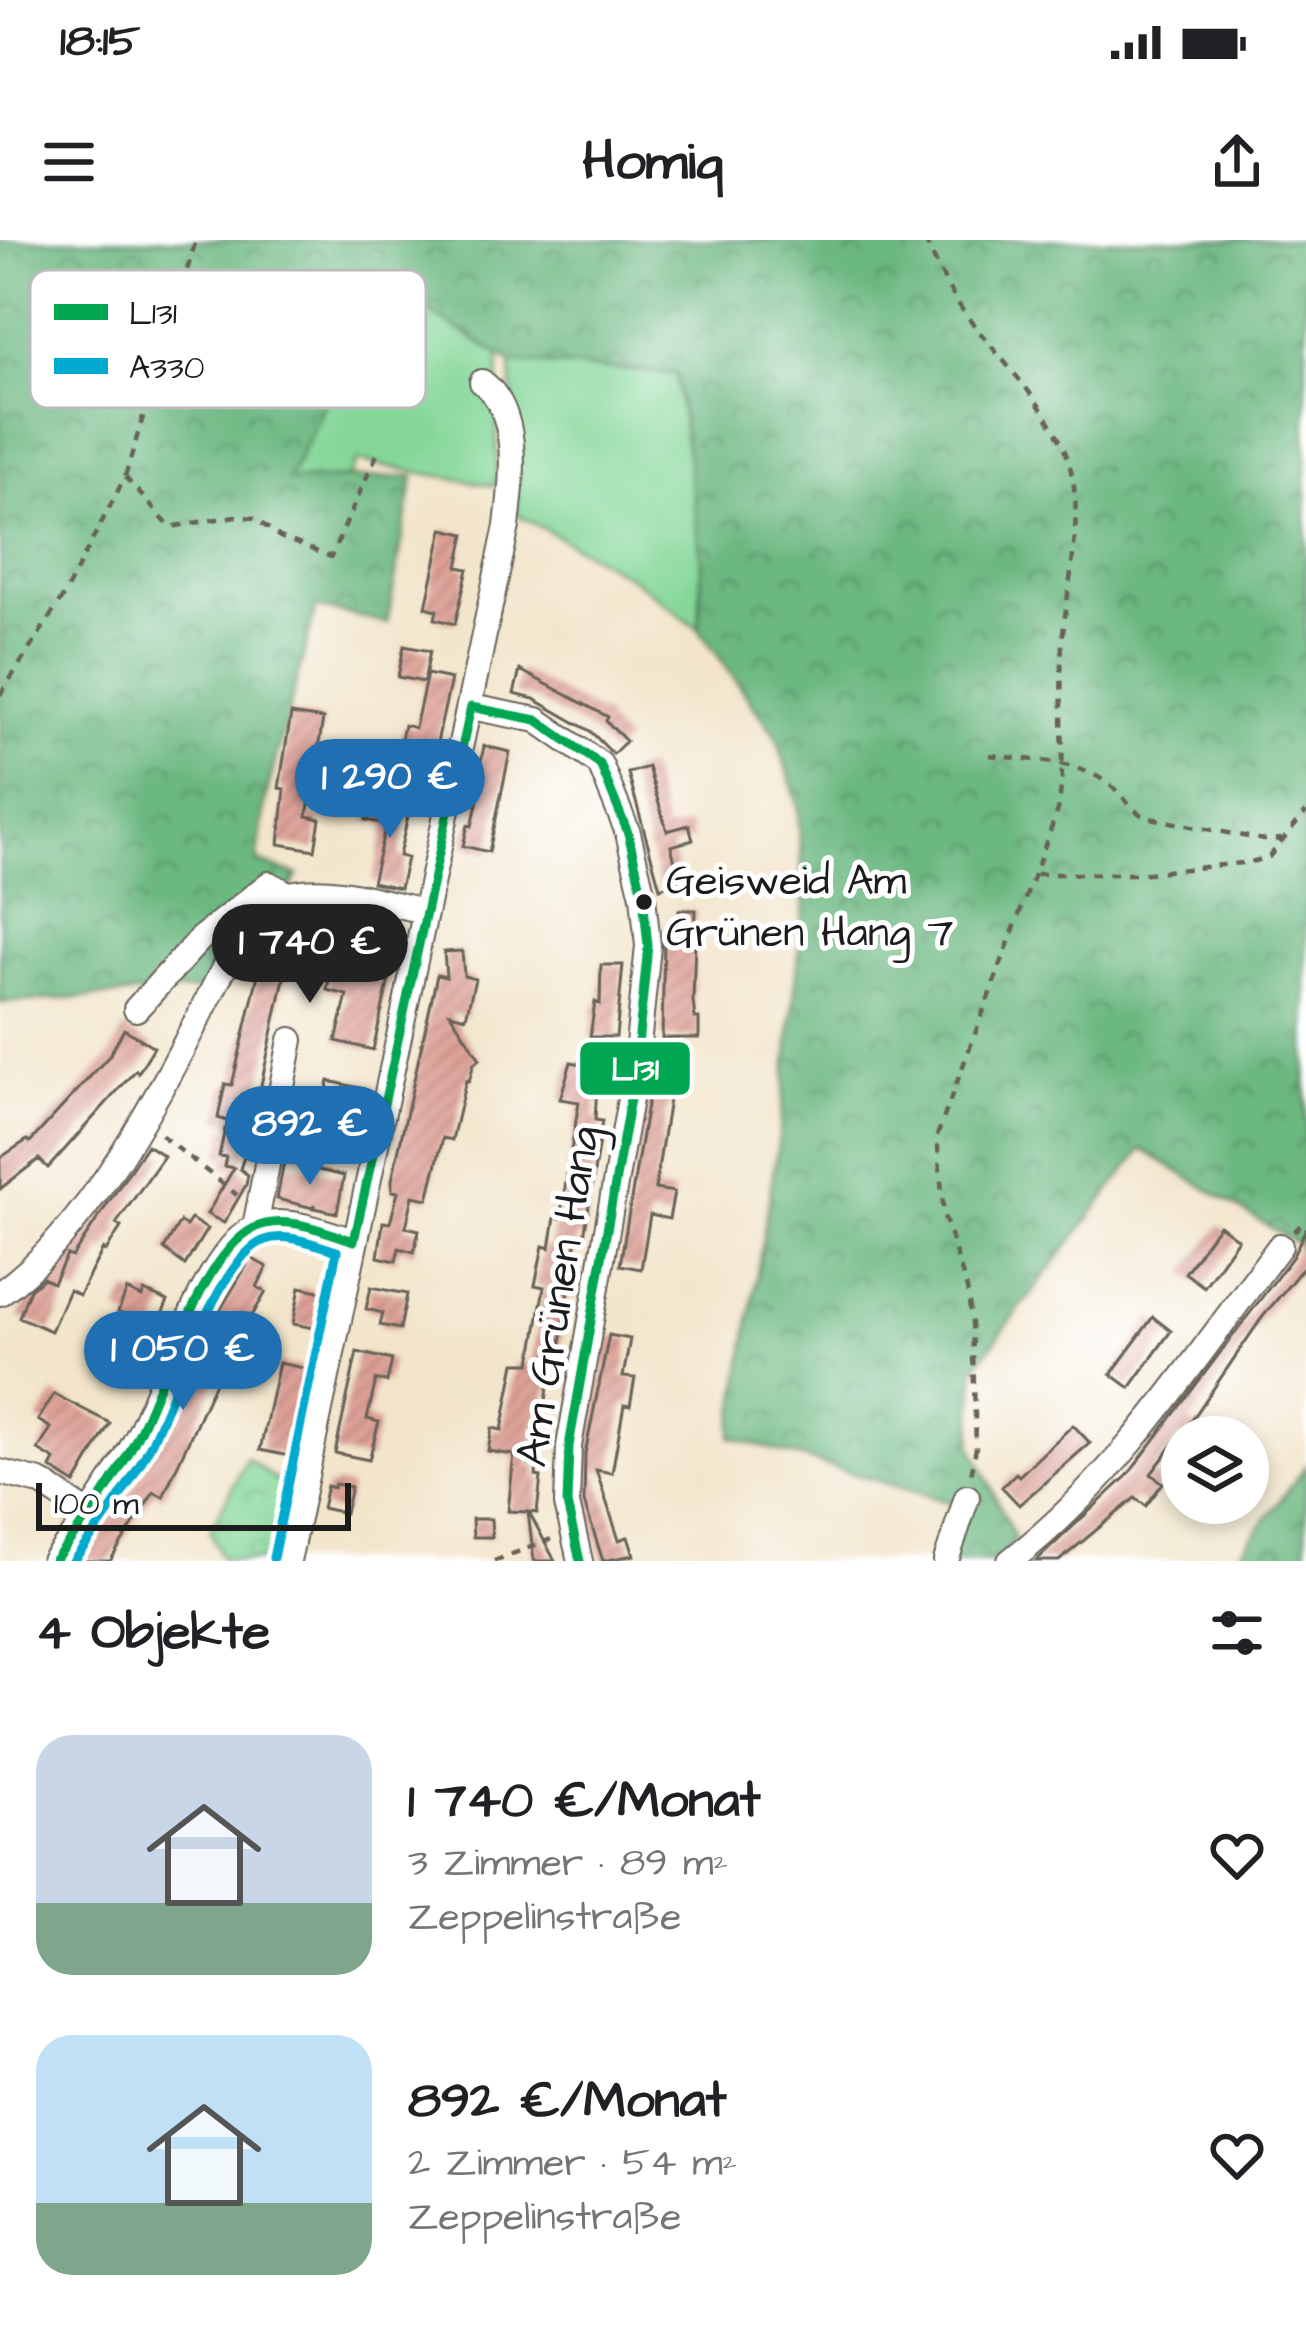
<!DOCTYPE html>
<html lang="de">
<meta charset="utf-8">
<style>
:root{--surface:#fff;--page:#f6f6f6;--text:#202124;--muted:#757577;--accent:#1f6fb2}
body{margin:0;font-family:"Architects Daughter",sans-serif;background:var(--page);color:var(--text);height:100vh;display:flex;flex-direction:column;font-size:45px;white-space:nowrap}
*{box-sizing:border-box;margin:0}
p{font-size:39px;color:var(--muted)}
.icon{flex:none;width:66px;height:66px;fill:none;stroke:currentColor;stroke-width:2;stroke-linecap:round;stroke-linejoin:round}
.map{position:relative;height:1321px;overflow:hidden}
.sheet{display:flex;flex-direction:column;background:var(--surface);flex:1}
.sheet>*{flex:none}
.fabs{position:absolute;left:1161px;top:1176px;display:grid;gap:24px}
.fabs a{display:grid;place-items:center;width:108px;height:108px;border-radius:50%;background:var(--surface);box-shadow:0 6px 18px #0003;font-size:60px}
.scale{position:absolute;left:36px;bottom:30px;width:315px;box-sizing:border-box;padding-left:12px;border:6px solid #1c1c1c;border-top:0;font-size:33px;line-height:42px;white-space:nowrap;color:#1c1c1c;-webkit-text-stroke:9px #fff;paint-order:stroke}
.price{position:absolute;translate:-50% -102px;padding:0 27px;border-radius:42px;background:var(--accent);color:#fff;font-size:39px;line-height:78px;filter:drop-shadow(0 3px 6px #0008)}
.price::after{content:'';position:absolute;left:50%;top:72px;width:36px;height:27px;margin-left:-18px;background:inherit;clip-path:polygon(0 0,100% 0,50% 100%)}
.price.on{background:#222;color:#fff}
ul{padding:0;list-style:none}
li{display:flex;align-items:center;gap:36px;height:300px;padding:0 36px}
li span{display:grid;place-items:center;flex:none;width:336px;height:240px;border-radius:36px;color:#555}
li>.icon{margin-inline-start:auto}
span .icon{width:144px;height:144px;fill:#fffc;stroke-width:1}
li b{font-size:51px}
h2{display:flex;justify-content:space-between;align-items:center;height:144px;padding:0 36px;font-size:51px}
.status{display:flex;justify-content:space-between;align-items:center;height:84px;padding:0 60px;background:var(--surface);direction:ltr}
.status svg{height:33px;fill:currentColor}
header{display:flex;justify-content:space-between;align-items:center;height:156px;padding:0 36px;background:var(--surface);font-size:54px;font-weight:700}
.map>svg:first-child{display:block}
.green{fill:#85d799;stroke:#507a5a;stroke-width:3}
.forest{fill:url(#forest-crowns);stroke:#446a4e;stroke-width:3}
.park{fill:url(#park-crowns);stroke:#507a5a;stroke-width:3}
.building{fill:url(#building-hatch)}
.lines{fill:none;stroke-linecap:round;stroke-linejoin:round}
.minor-casing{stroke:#676259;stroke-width:28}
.path{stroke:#676259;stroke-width:4.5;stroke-dasharray:9 9;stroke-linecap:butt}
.minor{stroke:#fff;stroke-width:24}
.bus-1-casing{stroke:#fff;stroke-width:18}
.bus-2-casing{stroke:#fff;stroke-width:18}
.bus-1{stroke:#00a651;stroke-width:9}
.bus-2{stroke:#00a9ce;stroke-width:9}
.bus-dot{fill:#1c1c1c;stroke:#fff;stroke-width:4.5}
.labels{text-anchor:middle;stroke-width:10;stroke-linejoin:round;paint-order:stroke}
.bus-label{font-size:42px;fill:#1c1c1c;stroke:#fff;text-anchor:start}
.street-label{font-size:45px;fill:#1c1c1c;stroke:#fff}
.key{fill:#fff;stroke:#bbb;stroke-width:3}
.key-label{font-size:33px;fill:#1c1c1c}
.line-badge{stroke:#fff;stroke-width:4.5}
.badge-label{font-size:33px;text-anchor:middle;font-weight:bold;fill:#fff}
</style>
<div class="status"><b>18:15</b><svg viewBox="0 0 49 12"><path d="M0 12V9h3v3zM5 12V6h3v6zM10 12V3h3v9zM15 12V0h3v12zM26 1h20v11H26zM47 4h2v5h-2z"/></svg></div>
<header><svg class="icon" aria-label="menu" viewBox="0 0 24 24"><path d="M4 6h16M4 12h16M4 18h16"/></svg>Homiq<svg class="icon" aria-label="share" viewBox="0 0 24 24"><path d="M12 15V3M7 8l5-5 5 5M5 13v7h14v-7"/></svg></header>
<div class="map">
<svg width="1306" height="1321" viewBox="0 0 1306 1321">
<defs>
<pattern id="forest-crowns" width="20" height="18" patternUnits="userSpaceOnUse" patternTransform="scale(3)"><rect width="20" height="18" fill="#6cb881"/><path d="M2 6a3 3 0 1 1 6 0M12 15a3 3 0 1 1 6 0" fill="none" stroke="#589569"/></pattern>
<pattern id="park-crowns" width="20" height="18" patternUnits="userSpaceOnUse" patternTransform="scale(3)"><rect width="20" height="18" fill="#85d799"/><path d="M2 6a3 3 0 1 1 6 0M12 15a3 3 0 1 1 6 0" fill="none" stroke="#72b883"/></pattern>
<pattern id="building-hatch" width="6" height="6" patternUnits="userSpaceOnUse" patternTransform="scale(3)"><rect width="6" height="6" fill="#dda096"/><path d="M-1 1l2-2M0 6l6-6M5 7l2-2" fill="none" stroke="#bd8981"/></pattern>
</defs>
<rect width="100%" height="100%" fill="#fff"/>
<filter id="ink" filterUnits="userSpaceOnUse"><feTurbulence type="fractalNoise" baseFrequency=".00833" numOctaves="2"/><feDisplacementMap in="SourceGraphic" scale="24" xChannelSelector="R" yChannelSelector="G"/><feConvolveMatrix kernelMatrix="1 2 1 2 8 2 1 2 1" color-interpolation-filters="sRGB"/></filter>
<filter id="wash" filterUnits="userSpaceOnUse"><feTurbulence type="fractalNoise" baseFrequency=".004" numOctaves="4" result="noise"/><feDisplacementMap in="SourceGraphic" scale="48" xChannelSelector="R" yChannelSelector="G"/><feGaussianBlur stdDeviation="2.7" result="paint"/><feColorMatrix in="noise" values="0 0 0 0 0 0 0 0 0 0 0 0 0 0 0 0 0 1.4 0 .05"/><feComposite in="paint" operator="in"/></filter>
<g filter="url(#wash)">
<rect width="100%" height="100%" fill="#f2e5cb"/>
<path class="green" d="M389 13 499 114 496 246 357 221 316 304 254 273Z
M511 122 677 134 702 321 699 389 634 339 517 274Z"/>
<path class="forest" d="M0 0H1306V1009L1142 909 975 1127 972 1206 1015 1299 999 1321H932L952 1263 731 1197 779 897 804 665 798 565 777 498 699 389 702 321 676 134 511 122 379 41 343 128 288 240 414 236 387 383 316 367 266 556 257 622 298 635 279 671 199 750 0 763Z
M1306 1226V1321H1234Z"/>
<path class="park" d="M247 1218 288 1250 269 1321 222 1319 210 1291Z"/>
<g id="blocks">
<path class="building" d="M443 289 465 294 458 327 468 329 455 384 435 379 437 370 426 367Z
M404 406 430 411 424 442 398 437Z
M520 430 608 477 606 481 626 501 613 514 590 491 534 459 514 454Z
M427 434 451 439 432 525 397 517 404 485 415 488Z
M291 474 323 479 307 576 320 579 315 610 279 604 285 549 279 548Z
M484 506 510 512 489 612 463 606 468 585 472 586 483 537 478 536Z
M648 527 667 591 689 585 693 600 671 606 680 641 660 648 628 533Z
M370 558 410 567 399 616 407 618 400 648 372 642 386 584 366 580Z
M679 670H696L693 761 695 778H699V798H662L664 698H679Z
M368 675 386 679 381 723 392 726 373 810 336 801 347 755 327 750 329 739 286 729 258 859 242 855 235 884 218 878 225 844 232 845 261 722 247 719 254 705 334 721 337 711 362 717Z
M462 711 464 736 475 739 466 777 450 773 480 819 474 823 469 841 466 840 452 900 443 898 428 959 413 956 406 987 419 990 414 1012 399 1008 396 1021 378 1017 383 982 390 983 398 952 392 951V940L437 735 446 737 444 712Z
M601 725H623L616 797H590L595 762 600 764Z
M124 789 154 807 138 833 136 830 48 928 39 919 0 949V918L27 900 30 902 109 816Z
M571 822 598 827 595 880 602 881 584 997 578 996 566 1050 569 1051 557 1128 551 1127 544 1175 537 1174 529 1225H537L536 1236 541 1237 537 1273 529 1272 555 1321H534L528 1272 508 1271 514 1215 488 1211 492 1188 502 1190 515 1123H531L544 1047 535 1045 543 1006 550 1008 555 977 560 978 579 862 560 859Z
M654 823 674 827 655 949 674 952 669 979 650 975 641 1029 620 1025Z
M329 841 364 849 355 890 327 883 330 871 322 870Z
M225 889 251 895 240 929 248 935 246 945 224 983 207 974 234 928 224 926 226 917 219 916Z
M147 905 164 916 116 984 121 987 106 1011 103 1009 79 1055 69 1050 51 1091 19 1077 30 1049 43 1038 53 1043 67 1015 72 1017Z
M284 922 344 936 337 973 315 968V964L313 968 277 959Z
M191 979 207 989 185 1025 164 1009 180 982 186 986Z
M1219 985 1238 999 1204 1047 1185 1033Z
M1306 988V1024L1261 1079 1190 1183 1209 1197H1179L1151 1234 1163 1243 1146 1266 1135 1258 1059 1321H1036L1128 1235 1293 1016Z
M251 1018 267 1027 257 1047 266 1052 230 1113 236 1116 222 1142 217 1138 163 1257 154 1252 110 1321H75L120 1259 125 1263 179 1158 203 1099Z
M300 1047 328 1053 320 1089 293 1084Z
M371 1047 407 1054 400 1089 380 1085 383 1073 366 1069Z
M127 1050 142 1057 144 1051 168 1061 136 1132 112 1121 131 1078 118 1072Z
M1153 1077 1171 1091 1130 1148 1111 1134Z
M609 1095 630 1099 623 1137 635 1138 630 1166 624 1165 612 1233 596 1230 619 1300 628 1297 634 1315 603 1321 584 1262 585 1214Z
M357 1112 392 1120 387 1142 376 1140 367 1179 379 1182 369 1220 335 1213Z
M279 1123 308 1129 289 1216 260 1210Z
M54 1154 110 1183 75 1244 51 1228 55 1220 38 1210 51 1188 38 1180Z
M1073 1185 1090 1203 1019 1265 1002 1247 1016 1233 1019 1236Z
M335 1244 351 1247 345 1273 322 1268 327 1246 334 1248Z
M472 1279H491L492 1297H473Z"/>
</g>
</g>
<g filter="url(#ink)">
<use href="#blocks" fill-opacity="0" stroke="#676259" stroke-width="3"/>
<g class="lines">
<g class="minor-casing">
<path id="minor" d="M471 467 537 480 600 524 628 593 643 656 648 706 636 825 569 1206 567 1264 580 1321
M136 769 200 699 269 644 290 655
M255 987 291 800
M0 1053C106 979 185 801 245 687 258 674 273 659 291 654 331 644 385 663 424 671
M0 1232 40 1242 90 1275
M54 1321C85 1282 114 1242 137 1198 163 1149 206 1010 254 988 283 974 326 993 354 1001
M288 1321 507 286C512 240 522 173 482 142
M946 1321 967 1257
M1010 1321C1121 1236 1196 1116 1280 1006"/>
</g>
<path class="path" d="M925 0C937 25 948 50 964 72 997 117 1046 162 1066 214 1088 273 1066 345 1062 405 1059 460 1067 516 1058 570L937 896 944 976 967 1049 972 1083 976 1207 971 1236
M125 237 170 287 235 276 254 278 280 297 331 317 378 212
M0 455 64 355 125 237 196 0
M989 515C1026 520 1079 520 1110 545 1125 556 1127 567 1145 577L1264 600 1286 599
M1036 634H1139L1251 622 1269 617 1306 572
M161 895 237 955
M1294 992 1306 979
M494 1321 551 1299"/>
<use href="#minor" class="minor"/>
<g class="bus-1-casing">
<path id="bus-1" d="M54 1321C85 1282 115 1242 137 1197 164 1144 201 1015 254 988 284 973 325 992 354 1001L471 467 537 480 600 524 628 593 643 656 648 706 636 825 569 1206 567 1264 580 1321"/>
</g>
<g class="bus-2-casing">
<path id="bus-2" d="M73 1321C101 1285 129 1247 150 1206 173 1160 218 1017 265 1000 287 992 316 1005 337 1011L273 1318"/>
</g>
<use href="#bus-1" class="bus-1"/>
<use href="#bus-2" class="bus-2"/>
</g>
</g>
<circle class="bus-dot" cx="644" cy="662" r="10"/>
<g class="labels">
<g class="bus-label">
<text x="666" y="654">Geisweid Am<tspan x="666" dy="52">Grünen Hang 7</tspan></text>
</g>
<g class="street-label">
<text transform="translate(556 1056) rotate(-81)" y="16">Am Grünen Hang</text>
</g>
</g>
<rect x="30" y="30" width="396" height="138" rx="18" class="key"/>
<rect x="54" y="64" width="54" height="16" fill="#00a651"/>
<rect x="54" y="118" width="54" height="16" fill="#00a9ce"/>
<g class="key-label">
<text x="129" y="84">L131</text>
<text x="129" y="138">A330</text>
</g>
<rect class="line-badge" x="578" y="800" width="114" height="57" rx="12" fill="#00a651"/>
<g class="badge-label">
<text x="635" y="840">L131</text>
</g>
</svg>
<div class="fabs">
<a><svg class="icon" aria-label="layers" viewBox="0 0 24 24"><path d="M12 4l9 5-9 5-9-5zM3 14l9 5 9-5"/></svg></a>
</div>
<div class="scale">100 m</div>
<b class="price" style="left:390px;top:601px">1 290 €</b>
<b class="price on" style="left:310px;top:766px">1 740 €</b>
<b class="price" style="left:310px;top:948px">892 €</b>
<b class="price" style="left:183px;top:1173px">1 050 €</b>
</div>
<section class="sheet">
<h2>4 Objekte<svg class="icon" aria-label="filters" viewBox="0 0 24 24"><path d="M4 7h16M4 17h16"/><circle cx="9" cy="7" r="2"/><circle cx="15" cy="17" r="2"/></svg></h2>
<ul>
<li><span style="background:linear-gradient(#c9d6e8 70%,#7fa58c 0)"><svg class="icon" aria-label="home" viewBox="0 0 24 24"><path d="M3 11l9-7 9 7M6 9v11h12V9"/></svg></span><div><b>1 740 €/Monat</b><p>3 Zimmer · 89 m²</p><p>Zeppelinstraße</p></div><svg class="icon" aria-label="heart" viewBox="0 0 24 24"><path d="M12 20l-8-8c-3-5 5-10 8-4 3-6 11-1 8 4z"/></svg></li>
<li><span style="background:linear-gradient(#bfe0f5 70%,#7fa58c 0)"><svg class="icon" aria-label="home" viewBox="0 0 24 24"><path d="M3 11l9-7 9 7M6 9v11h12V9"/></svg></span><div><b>892 €/Monat</b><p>2 Zimmer · 54 m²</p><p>Zeppelinstraße</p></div><svg class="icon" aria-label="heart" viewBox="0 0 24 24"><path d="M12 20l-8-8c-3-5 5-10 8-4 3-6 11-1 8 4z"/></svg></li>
</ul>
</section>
